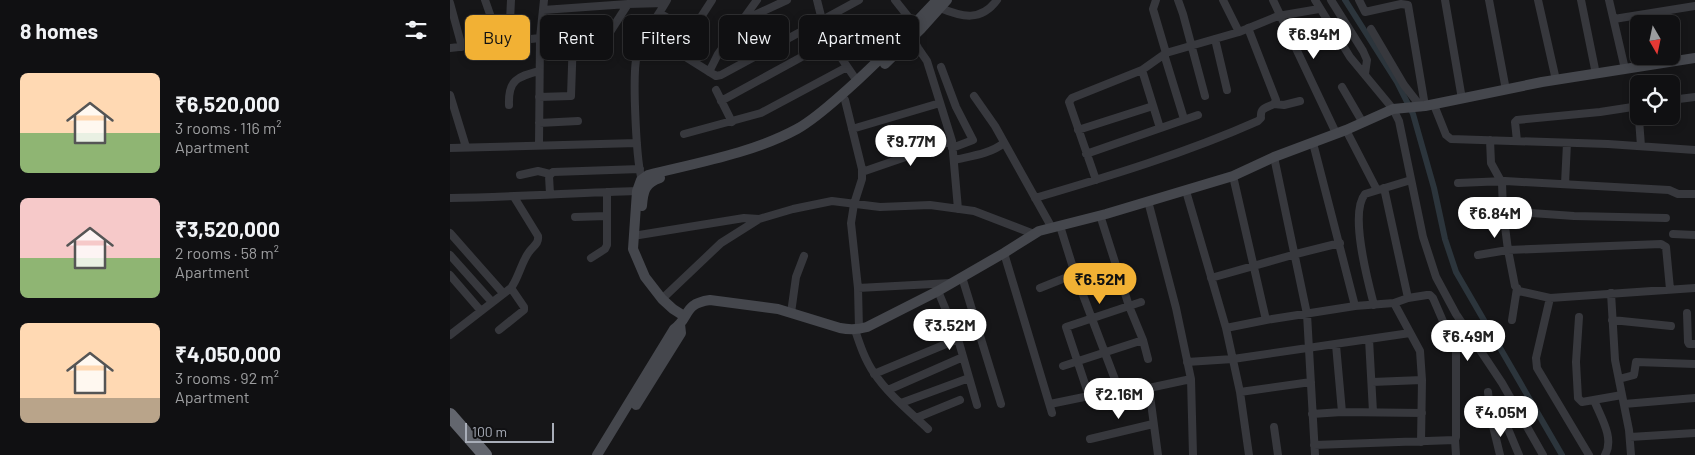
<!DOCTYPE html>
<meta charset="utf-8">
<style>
:root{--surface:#101012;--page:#19191b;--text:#f1f3f6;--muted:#9c9d9f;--line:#303032;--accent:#f2b134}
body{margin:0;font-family:Barlow,sans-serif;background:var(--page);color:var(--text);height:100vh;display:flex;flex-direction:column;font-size:19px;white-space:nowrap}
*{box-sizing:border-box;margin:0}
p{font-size:16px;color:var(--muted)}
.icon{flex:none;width:28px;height:28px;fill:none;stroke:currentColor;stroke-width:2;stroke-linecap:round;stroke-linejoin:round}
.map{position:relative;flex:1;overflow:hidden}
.side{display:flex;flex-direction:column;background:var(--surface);width:450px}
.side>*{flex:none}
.top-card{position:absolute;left:15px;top:15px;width:475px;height:45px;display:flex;gap:10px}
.needle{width:32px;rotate:171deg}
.controls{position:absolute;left:1180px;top:15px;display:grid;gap:10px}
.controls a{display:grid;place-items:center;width:50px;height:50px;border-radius:8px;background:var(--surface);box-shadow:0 2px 8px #0003,0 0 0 1px var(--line);font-size:25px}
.scale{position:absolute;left:15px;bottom:12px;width:89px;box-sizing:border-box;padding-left:5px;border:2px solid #a8adb8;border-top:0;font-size:14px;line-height:18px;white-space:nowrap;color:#a8adb8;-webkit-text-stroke:4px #111113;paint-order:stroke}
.price{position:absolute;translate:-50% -42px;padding:0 11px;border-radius:18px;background:#fff;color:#222;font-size:16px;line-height:32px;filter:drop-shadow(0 1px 2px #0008)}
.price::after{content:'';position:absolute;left:50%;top:30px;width:15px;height:11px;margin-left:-8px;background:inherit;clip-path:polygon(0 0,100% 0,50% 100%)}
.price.selected{background:var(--accent);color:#111}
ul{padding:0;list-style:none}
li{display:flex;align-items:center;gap:15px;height:125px;padding:0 20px}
li span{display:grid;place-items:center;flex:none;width:140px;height:100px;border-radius:8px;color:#555}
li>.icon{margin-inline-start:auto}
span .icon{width:60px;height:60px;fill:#fffc;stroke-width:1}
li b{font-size:21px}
h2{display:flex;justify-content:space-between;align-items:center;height:60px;padding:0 20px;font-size:21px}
.chip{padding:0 18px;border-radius:8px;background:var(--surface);box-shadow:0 2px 8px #0003,0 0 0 1px var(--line);font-size:18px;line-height:45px}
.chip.selected{background:var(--accent);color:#111}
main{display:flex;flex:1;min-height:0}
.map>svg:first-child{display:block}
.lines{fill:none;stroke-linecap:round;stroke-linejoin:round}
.canal{stroke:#2c353c;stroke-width:6}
.street{stroke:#37383d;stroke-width:8}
.secondary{stroke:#45474d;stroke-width:10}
.highway{stroke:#63666e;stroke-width:14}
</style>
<main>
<section class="side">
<h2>8 homes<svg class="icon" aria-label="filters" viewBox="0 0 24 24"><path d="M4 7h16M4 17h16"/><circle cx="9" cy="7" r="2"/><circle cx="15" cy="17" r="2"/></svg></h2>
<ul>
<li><span style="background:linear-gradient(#ffd9b3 60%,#8fb573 0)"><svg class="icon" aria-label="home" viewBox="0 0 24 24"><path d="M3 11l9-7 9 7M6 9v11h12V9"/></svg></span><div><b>₹6,520,000</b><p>3 rooms · 116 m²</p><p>Apartment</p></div></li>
<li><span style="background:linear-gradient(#f6c9c9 60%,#8fb573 0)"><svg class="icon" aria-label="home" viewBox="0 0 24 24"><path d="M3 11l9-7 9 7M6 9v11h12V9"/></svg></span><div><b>₹3,520,000</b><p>2 rooms · 58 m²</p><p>Apartment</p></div></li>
<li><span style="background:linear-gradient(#ffd9b3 75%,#b9a48a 0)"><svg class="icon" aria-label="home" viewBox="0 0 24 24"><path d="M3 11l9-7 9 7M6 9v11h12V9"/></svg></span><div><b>₹4,050,000</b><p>3 rooms · 92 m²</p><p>Apartment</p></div></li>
</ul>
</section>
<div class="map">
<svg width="1245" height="455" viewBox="0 0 1245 455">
<rect width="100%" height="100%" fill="#161618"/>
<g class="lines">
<path class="canal" d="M895 0 947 82 963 114 984 188 995 239 1006 272 1112 455"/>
<path class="street" d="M35 0 50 43
M262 0 229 51 231 54 266 76 271 75 409 0
M367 0 372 20
M445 0 464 24
M706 0 703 9 716 53
M728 0 733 14 755 96
M773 0 789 32
M823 0 886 133
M865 0 900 57 943 109 949 121 973 237 986 277 1006 314 1052 383 1093 455
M881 0 913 51 917 60 915 74
M909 0 915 12 951 4 958 5 975 106
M995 0 1012 99
M1039 0 1056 90
M1088 0 1106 80
M1131 0 1146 74
M1159 0 1175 69
M0 3 12 47
M490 8C512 17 531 22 547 0
M93 10 178 4
M209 13 241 31
M1164 19 1245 6
M294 20 337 0
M921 29 954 85 971 107
M462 37 468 48 477 61 502 141 508 209
M765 39 777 90
M59 42 61 0
M0 48 90 38 157 33 160 32 178 4 215 3
M714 54 734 119
M491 67 506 107 523 140 502 148
M692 70 710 128
M259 72 268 54 307 0
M892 87 913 123
M266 90 282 122
M0 95 16 147
M524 96 545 126 602 228
M89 97 121 96 123 37
M395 100 412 169V179L404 204 401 223 408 288 409 329
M1221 100 1245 97
M271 101 379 42 381 43 407 81
M824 104 834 105 850 101
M59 105C58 80 67 77 89 71
M984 105 996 135 1001 139 1158 144 1245 150
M1188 106 1191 146
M89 123 128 121
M402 129 490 103
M628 130 703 106
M896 130 927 190
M234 134 311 113 397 67
M1040 140 1041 163 1052 183 1053 211 1058 250 1065 286 1069 291 1100 298
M1067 141 1065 122 1067 120 1150 112 1189 106
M863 143 905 306
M89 144 90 38 94 0
M0 148 187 143
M636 154 748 115
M824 157 857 314 865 455
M504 160C521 156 540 154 554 143
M412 172 502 141
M70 175 88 171 100 174
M783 176 816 320
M646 180 619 102 622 98 692 70 716 53 789 32 828 16 869 9
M193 183C186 167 182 73 187 55 192 36 207 18 217 0
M1008 183 1055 181 1219 190 1228 194H1245
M1115 184 1117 143
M934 188 958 298
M736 191 776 328 790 392 799 455
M100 194 99 176 103 172 190 169
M0 198C62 197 124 193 187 191
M585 198C660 176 736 153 808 121L811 118C810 108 815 108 824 104L826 100 798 28
M698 201 726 308 741 379 743 455
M650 215 679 306 693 340 698 359
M125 217 157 216
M1021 218 1053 211 1124 216 1216 218
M610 226 625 274 669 390
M0 233 53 293
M1223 234 1245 235
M183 236 294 218 309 219
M554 253 602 413
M0 255 42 302
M1028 255 1058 250 1211 244 1216 247 1220 289
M141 258 155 249 157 245V192
M0 275 31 311
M512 277 551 404
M761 278 846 254 890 243
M408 288 501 283
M590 288 625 274
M488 291 508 339 527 405
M1161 293 1165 360 1179 430 1181 455
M212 299 271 243 309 219 343 209 382 201 430 207 480 205 524 211 584 234
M944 303 970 351 972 380 971 442
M924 305C918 282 899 213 915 194L961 180
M341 313 346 277 354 256
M1237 313 1238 342 1239 344H1245
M1129 317 1126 362 1128 398 1132 402 1172 395
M1062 320 1067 288
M1162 320 1221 326
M776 328 816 320 905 306 944 303 958 298 977 295H980L983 298 1006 351V437L1005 440 864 445
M49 330 74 310V307L61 288
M405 330C410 345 415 360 424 373 438 394 460 412 478 429
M0 335 61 288C69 277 71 263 79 252 83 246 89 244 88 236L64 197
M919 339 960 333
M886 345 892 412
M737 362 783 359 919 339 923 412
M613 366 693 340
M424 374 508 339
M1169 379 1184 375 1186 362 1245 364
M922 382 972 380
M699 388 708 455
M438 390 513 357
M790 392 861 382
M1038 392 1041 418 1050 455
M639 396 616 327 691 302
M1144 400C1150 416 1165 438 1155 455
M451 403 519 378
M600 404 639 396 669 390 699 388 741 379
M1174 404 1245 398
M1051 412 1069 455
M862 414 892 412 972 413
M466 418 510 400
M824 427 828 455
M1180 437 1245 433
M640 439 703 424
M1005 440 1006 455
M1139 455 1087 368 1086 358 1100 298 1245 288"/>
<path class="secondary" d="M435 64 471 29 497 0
M192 206C193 191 195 183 210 178
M234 316 223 309 212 299 195 277 183 249 187 191 191 180 198 175C246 163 303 153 347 129 365 119 382 103 398 89 429 61 458 31 487 0
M186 405 231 333 230 324
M147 455 224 329C241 317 232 304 260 300L328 309 390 328C400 330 407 330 417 327L488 291 554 253 589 231 656 214 783 176 824 157 896 130 943 109 975 106 1092 82 1245 58"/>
<path class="highway" d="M0 415 35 455"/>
</g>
</svg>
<div class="controls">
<a><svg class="needle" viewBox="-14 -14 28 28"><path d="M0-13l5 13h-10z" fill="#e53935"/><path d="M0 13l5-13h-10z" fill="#9c9d9f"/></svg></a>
<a><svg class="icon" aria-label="locate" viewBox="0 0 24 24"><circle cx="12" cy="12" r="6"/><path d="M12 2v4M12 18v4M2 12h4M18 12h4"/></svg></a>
</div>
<div class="scale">100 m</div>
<b class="price" style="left:864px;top:60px">₹6.94M</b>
<b class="price" style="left:461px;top:167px">₹9.77M</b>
<b class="price" style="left:1045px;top:239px">₹6.84M</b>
<b class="price selected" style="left:650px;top:305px">₹6.52M</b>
<b class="price" style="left:500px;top:351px">₹3.52M</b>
<b class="price" style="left:1018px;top:362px">₹6.49M</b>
<b class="price" style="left:669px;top:420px">₹2.16M</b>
<b class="price" style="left:1051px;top:438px">₹4.05M</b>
<div class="top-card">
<a class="chip selected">Buy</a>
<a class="chip">Rent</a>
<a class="chip">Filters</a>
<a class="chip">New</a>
<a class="chip">Apartment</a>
</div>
</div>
</main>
